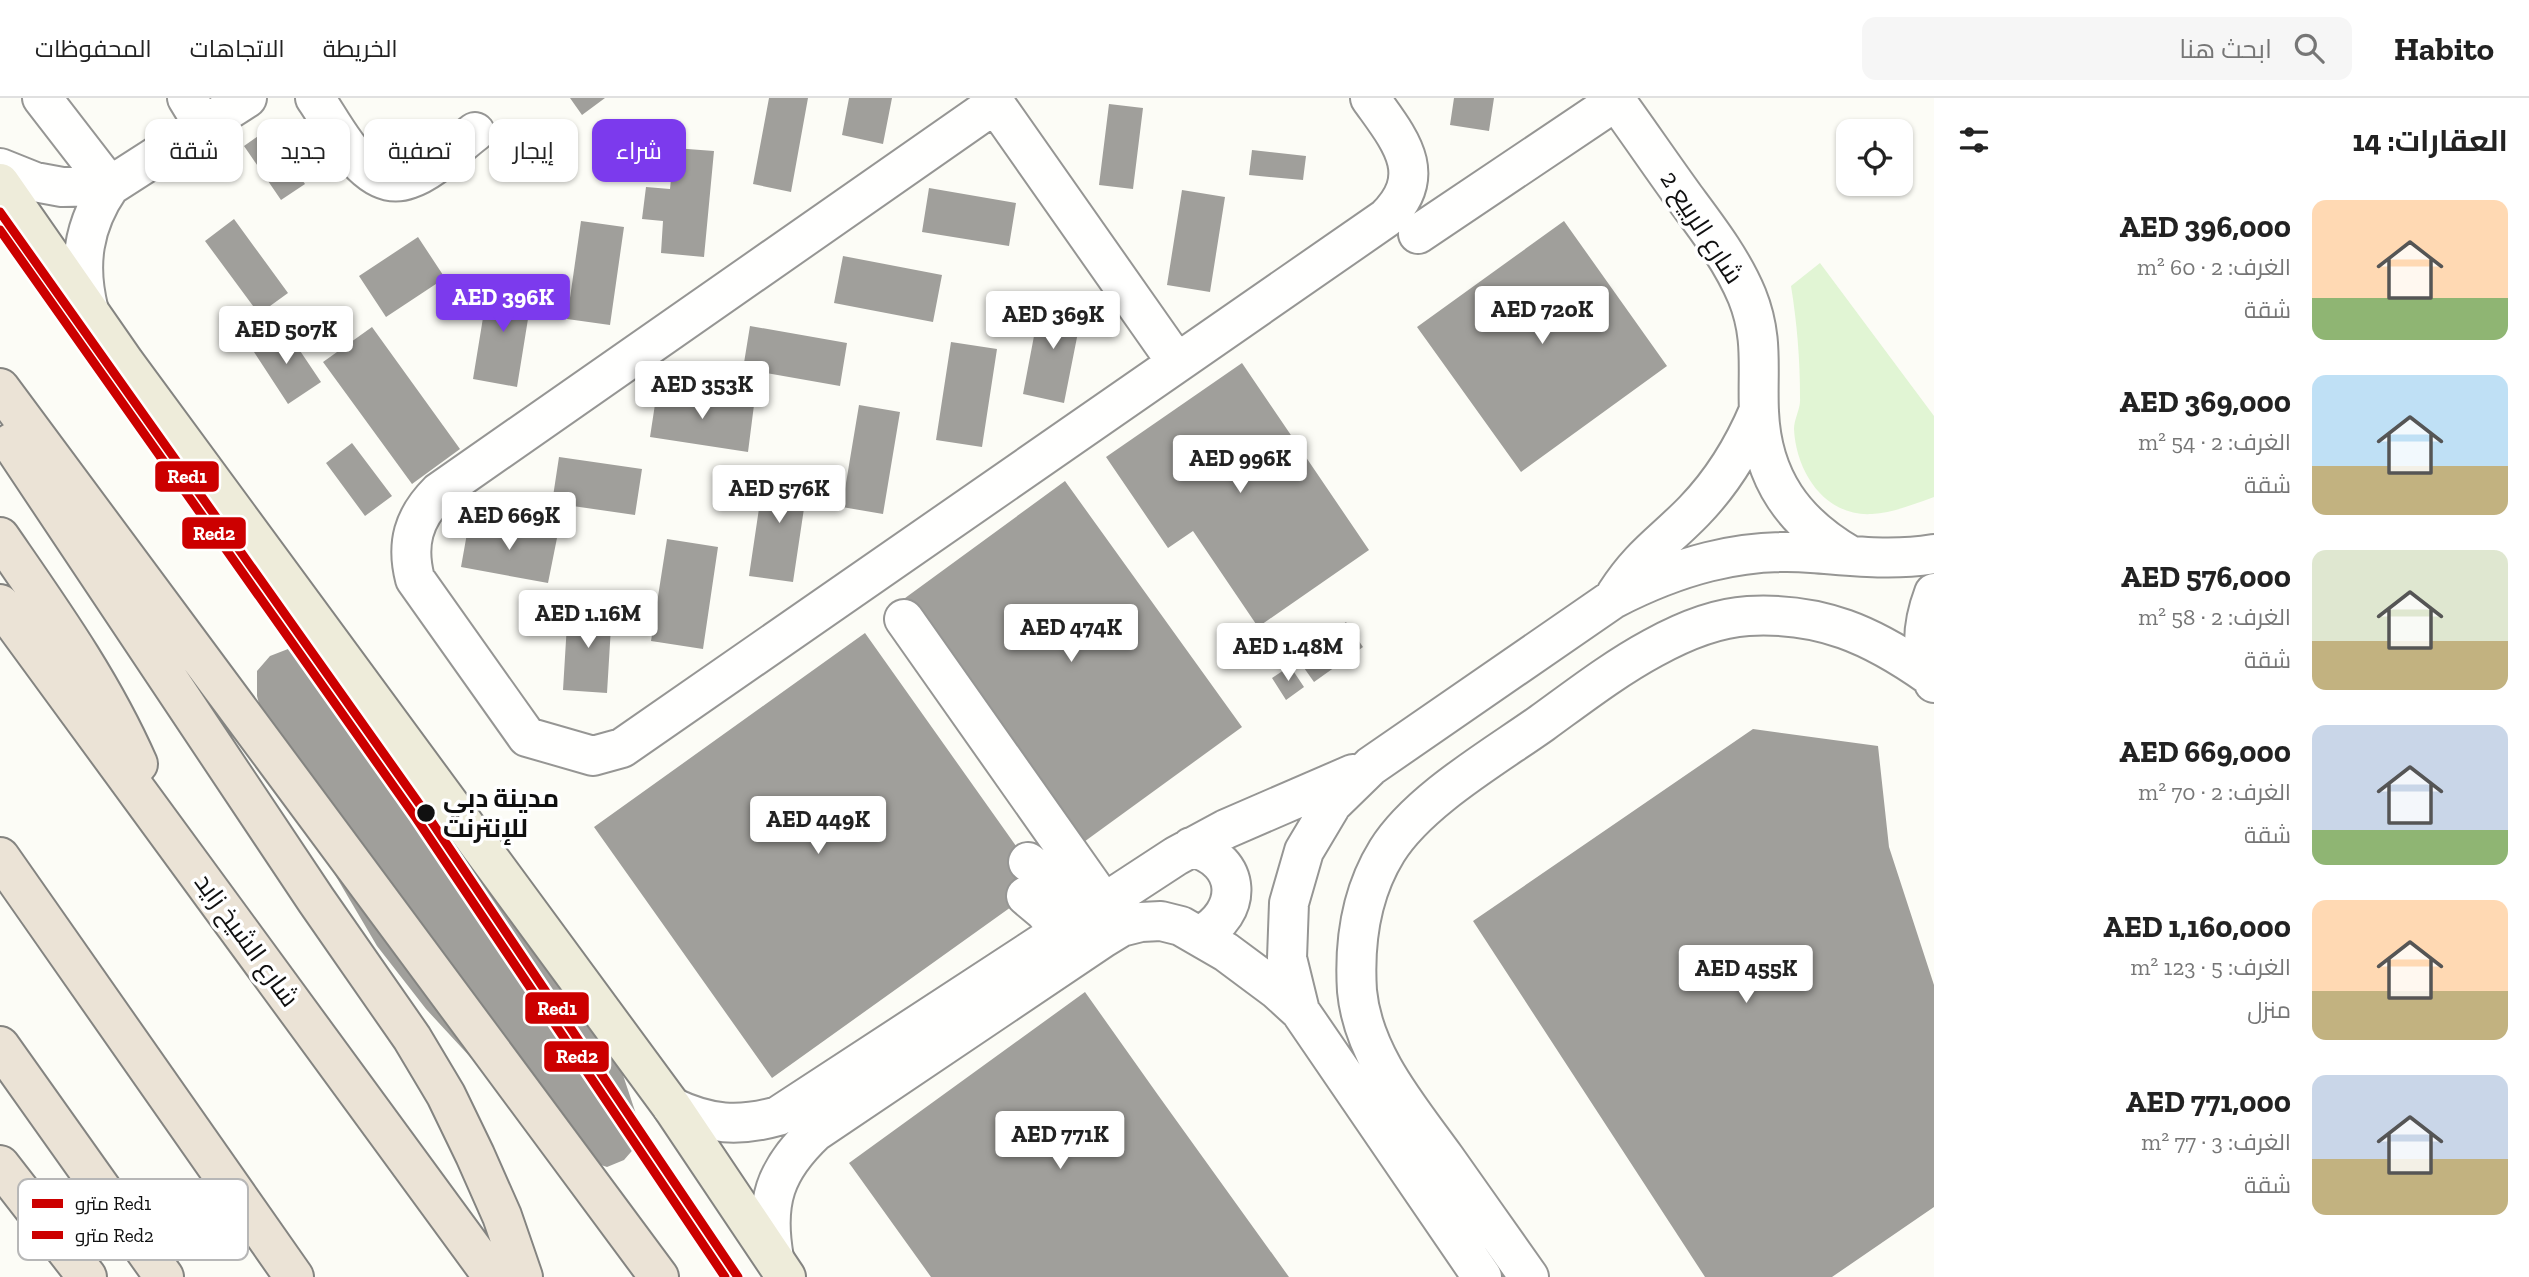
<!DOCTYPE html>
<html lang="ar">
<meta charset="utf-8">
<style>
:root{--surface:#fff;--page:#f6f6f6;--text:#222;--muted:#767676;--line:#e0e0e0;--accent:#7c3aed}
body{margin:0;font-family:"Zilla Slab",Cairo,serif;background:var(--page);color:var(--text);direction:rtl;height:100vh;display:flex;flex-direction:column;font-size:26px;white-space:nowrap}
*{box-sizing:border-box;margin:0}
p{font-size:23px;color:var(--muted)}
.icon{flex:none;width:38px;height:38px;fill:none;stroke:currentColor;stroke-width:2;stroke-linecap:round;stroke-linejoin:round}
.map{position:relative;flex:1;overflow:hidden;direction:ltr}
.details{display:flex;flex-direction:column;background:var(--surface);width:595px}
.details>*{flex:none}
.hud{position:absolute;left:21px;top:21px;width:665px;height:63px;direction:rtl;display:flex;gap:14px}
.controls{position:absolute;left:1836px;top:21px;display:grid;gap:14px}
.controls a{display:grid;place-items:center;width:77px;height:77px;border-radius:14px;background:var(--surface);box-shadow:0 2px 5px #0004;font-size:35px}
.price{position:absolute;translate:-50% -60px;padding:0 16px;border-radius:7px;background:#fff;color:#222;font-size:23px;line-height:46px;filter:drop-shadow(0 2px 4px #0008)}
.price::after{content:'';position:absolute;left:50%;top:42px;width:21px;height:16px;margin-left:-10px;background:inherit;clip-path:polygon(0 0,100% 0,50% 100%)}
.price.selected{background:var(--accent);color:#fff}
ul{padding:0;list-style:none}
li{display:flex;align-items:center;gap:21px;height:175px;padding:0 21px}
li span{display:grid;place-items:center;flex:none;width:196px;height:140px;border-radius:14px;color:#555}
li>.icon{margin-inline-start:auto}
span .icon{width:84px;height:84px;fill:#fffc;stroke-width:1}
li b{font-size:30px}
h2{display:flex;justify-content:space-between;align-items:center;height:84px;padding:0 21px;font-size:30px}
.tag{padding:0 24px;border-radius:14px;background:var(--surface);box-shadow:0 2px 5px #0004;font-size:24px;line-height:63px}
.tag.selected{background:var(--accent);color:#fff}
header{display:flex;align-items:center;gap:42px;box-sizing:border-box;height:98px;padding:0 35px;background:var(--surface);border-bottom:2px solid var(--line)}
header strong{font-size:33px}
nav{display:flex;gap:38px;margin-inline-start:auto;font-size:24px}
.search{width:490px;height:63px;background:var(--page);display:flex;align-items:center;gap:18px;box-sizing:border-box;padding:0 24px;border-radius:14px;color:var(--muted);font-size:26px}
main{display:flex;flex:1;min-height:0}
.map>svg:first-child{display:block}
.green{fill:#e1f5d4}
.building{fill:#a09f9b}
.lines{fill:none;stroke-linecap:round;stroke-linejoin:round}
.minor-casing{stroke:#969694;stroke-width:42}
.major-casing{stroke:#848481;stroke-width:42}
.highway-casing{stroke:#848481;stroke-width:42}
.minor{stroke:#fffffe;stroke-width:38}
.major{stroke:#eeecda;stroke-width:38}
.highway{stroke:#ebe3d6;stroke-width:38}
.metro-1-casing{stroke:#fff;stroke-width:14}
.metro-2-casing{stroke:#fff;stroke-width:14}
.metro-1{stroke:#c00;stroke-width:9}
.metro-2{stroke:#c00;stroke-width:9}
.stop-dot{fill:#101010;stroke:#fff;stroke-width:2.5}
.labels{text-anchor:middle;stroke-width:7;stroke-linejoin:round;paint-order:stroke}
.street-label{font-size:26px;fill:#101010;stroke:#fff}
.stop-label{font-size:26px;font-weight:bold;fill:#101010;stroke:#fff;text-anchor:start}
.key{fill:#fff;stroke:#b7b7b7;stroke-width:2}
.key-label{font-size:19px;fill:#101010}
.line-badge{stroke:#fff;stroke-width:2.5}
.badge-label{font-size:19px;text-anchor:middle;font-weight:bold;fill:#fff}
</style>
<header>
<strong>Habito</strong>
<div class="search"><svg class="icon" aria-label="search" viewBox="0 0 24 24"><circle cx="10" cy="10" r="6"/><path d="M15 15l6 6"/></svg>ابحث هنا</div>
<nav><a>الخريطة</a><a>الاتجاهات</a><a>المحفوظات</a></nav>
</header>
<main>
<section class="details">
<h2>العقارات: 14<svg class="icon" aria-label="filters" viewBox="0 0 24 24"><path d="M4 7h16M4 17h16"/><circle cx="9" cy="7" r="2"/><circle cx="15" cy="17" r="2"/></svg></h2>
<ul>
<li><span style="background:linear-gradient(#ffd9b3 70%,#8fb573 0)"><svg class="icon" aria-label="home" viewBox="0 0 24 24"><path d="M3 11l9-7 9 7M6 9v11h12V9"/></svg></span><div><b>AED 396,000</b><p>الغرف: 2 · 60 m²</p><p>شقة</p></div></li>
<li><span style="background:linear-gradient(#bfe0f5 65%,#c2b280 0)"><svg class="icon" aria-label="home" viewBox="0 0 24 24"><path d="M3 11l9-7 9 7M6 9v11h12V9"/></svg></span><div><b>AED 369,000</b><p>الغرف: 2 · 54 m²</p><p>شقة</p></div></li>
<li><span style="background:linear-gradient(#dfe7d0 65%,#c2b280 0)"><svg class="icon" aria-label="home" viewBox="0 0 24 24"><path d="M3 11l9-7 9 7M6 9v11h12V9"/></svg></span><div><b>AED 576,000</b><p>الغرف: 2 · 58 m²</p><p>شقة</p></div></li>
<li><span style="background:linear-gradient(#c9d6e8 75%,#8fb573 0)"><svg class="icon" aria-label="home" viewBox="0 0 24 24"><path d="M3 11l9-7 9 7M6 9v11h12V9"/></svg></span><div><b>AED 669,000</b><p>الغرف: 2 · 70 m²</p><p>شقة</p></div></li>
<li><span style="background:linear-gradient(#ffd9b3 65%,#c2b280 0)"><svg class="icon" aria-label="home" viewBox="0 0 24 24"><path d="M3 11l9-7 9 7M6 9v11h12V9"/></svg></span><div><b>AED 1,160,000</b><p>الغرف: 5 · 123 m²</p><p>منزل</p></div></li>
<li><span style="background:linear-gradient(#c9d6e8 60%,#c2b280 0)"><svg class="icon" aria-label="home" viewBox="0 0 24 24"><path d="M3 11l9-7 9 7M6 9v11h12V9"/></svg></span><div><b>AED 771,000</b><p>الغرف: 3 · 77 m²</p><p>شقة</p></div></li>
</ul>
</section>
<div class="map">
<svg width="1934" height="1179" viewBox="0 0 1934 1179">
<rect width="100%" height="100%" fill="#fcfcf6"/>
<path class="green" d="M1820 165 1934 318V399C1914 406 1893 415 1872 416 1825 419 1796 374 1794 331 1794 321 1801 310 1800 300 1800 261 1797 225 1791 188Z"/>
<path class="building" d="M570 0H605L582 17Z
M769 0H808L791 94 753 86Z
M849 0H892L883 46 842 37Z
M1454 0H1494L1489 33 1450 27Z
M1109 6 1143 10 1133 91 1099 87Z
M268 31 305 86 281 102 244 48Z
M674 50 714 53 704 159 661 155 663 123 642 121 646 89 670 91Z
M1252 52 1306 58 1303 82 1249 77Z
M929 90 1016 105 1009 148 922 134Z
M1182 92 1225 99 1210 194 1167 187Z
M234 121 288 195 259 216 205 143Z
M581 123 624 129 610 227 567 221Z
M1564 123 1667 268 1521 374 1417 229Z
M418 139 445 180 386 219 359 178Z
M843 158 942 177 933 224 834 205Z
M489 183 533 190 517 289 473 281Z
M1041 201 1083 209 1064 305 1023 296Z
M750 228 847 245 840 288 743 271Z
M284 229 321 284 288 306 252 251Z
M372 229 460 351 412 386 323 264Z
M951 244 997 251 982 349 936 342Z
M1242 265 1369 452 1258 529 1193 433 1168 450 1106 359Z
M657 293 754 307 748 354 650 339Z
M859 307 900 314 883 416 842 409Z
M352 345 392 398 365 418 326 365Z
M559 359 642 371 635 417 552 405Z
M765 370 809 377 793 484 749 478Z
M1065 383 1242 629 1077 749 901 503Z
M469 424 557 440 548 485 461 469Z
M667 441 718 449 703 551 651 543Z
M568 509 612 512 607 595 563 592Z
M1346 524 1363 549 1314 584 1297 560Z
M865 535 1043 786 772 980 594 729Z
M288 551 313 559 342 579 613 947 638 1022 637 1047 624 1062 607 1069 583 1061 520 1013 426 911 377 848 324 758 266 633 257 598V573L270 558Z
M1290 568 1304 589 1286 602 1272 580Z
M1753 631 1878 648 1889 749 1934 887V1109L1832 1179H1705L1473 823Z
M1085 894 1158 997 1289 1179H931L852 1069 849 1065Z"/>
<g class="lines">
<g class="minor-casing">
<path id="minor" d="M42 0 110 88
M187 0 204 28
M315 0C335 28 366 97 409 81 433 73 455 49 475 34
M991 0 1177 265
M1614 0C1638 33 1661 67 1685 100 1708 131 1732 162 1747 198 1764 240 1757 272 1759 314 1762 381 1794 425 1851 458
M995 6 439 394C413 420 406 446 415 481L527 639 593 658 622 650 1386 120C1431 76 1399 41 1370 0
M0 70 35 84 62 89 110 88 247 0
M1418 136 1616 3
M89 213C77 167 83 127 110 88
M1934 495C1923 524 1919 556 1934 585
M1616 496C1641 457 1664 444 1694 413 1723 383 1743 350 1759 312
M904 521 1104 805
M1191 749C1243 762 1244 815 1199 838
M1028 764 1058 788 1084 818
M1026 798 1045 814 1060 834
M1300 913 1287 860 1289 805 1304 753 1332 706 1371 668 1613 501C1675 469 1740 449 1812 455 1854 458 1892 463 1934 456
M672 1009C709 1027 739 1029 778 1018L1176 758 1226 731 1353 676
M774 1160C764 1104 775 1072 815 1034L1103 840 1121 829 1141 824 1161 823 1181 828 1226 854 1277 892 1300 913 1482 1179
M1529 1179C1501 1139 1473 1100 1445 1060 1409 1010 1363 957 1357 893 1354 845 1361 795 1387 753 1418 703 1494 659 1542 625 1578 599 1614 571 1653 550 1682 534 1715 520 1748 518 1821 514 1872 537 1930 578"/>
</g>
<g class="major-casing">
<path id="major" d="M0 85 125 265 672 1009 786 1179"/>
</g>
<g class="highway-casing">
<path id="highway" d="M0 290 659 1179
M11 345 316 802 412 940 446 997 475 1057 502 1118 523 1179
M0 439C51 513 102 584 138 666
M0 506 493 1179
M0 759 294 1179
M0 948 164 1179
M0 1067 87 1179"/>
</g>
<use href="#minor" class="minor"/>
<use href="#major" class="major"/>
<use href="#highway" class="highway"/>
<g class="metro-1-casing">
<path id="metro-1" d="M0 114 425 714 738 1179"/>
</g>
<g class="metro-2-casing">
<path id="metro-2" d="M0 132 416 720 725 1179"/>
</g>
<use href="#metro-1" class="metro-1"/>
<use href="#metro-2" class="metro-2"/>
</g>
<circle class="stop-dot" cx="426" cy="715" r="10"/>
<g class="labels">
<g class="street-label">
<text transform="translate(1702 129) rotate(57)" y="9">شارع الربيع 2</text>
<text transform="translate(247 842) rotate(54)" y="9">شارع الشيخ زايد</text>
</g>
<g class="stop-label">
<text x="443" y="709">مدينة دبي<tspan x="443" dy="30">للإنترنت</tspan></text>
</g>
</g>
<rect x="18" y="1081" width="230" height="81" rx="10" class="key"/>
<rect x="32" y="1101" width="31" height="9" fill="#c00"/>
<rect x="32" y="1133" width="31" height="8" fill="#c00"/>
<g class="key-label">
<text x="75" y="1112">مترو Red1</text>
<text x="75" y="1144">مترو Red2</text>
</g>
<g class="line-badge">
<rect x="154" y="362" width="66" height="33" rx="7" fill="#c00"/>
<rect x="181" y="418" width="66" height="34" rx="7" fill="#c00"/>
<rect x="524" y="893" width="66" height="34" rx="7" fill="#c00"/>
<rect x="543" y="942" width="67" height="33" rx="7" fill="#c00"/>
</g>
<g class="badge-label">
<text x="187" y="385">Red1</text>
<text x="214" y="442">Red2</text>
<text x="557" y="917">Red1</text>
<text x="577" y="965">Red2</text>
</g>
</svg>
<div class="controls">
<a><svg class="icon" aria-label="locate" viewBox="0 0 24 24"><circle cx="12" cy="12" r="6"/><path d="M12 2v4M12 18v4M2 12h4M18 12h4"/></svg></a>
</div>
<b class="price selected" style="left:503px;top:236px">AED 396K</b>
<b class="price" style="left:1542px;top:248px">AED 720K</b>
<b class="price" style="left:1053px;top:253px">AED 369K</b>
<b class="price" style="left:286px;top:268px">AED 507K</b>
<b class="price" style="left:702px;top:323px">AED 353K</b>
<b class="price" style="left:1240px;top:397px">AED 996K</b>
<b class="price" style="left:779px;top:427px">AED 576K</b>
<b class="price" style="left:509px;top:454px">AED 669K</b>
<b class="price" style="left:588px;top:552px">AED 1.16M</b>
<b class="price" style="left:1071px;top:566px">AED 474K</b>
<b class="price" style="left:1288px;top:585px">AED 1.48M</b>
<b class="price" style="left:818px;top:758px">AED 449K</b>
<b class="price" style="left:1746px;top:907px">AED 455K</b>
<b class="price" style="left:1060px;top:1073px">AED 771K</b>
<div class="hud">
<a class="tag selected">شراء</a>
<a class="tag">إيجار</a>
<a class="tag">تصفية</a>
<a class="tag">جديد</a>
<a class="tag">شقة</a>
</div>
</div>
</main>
